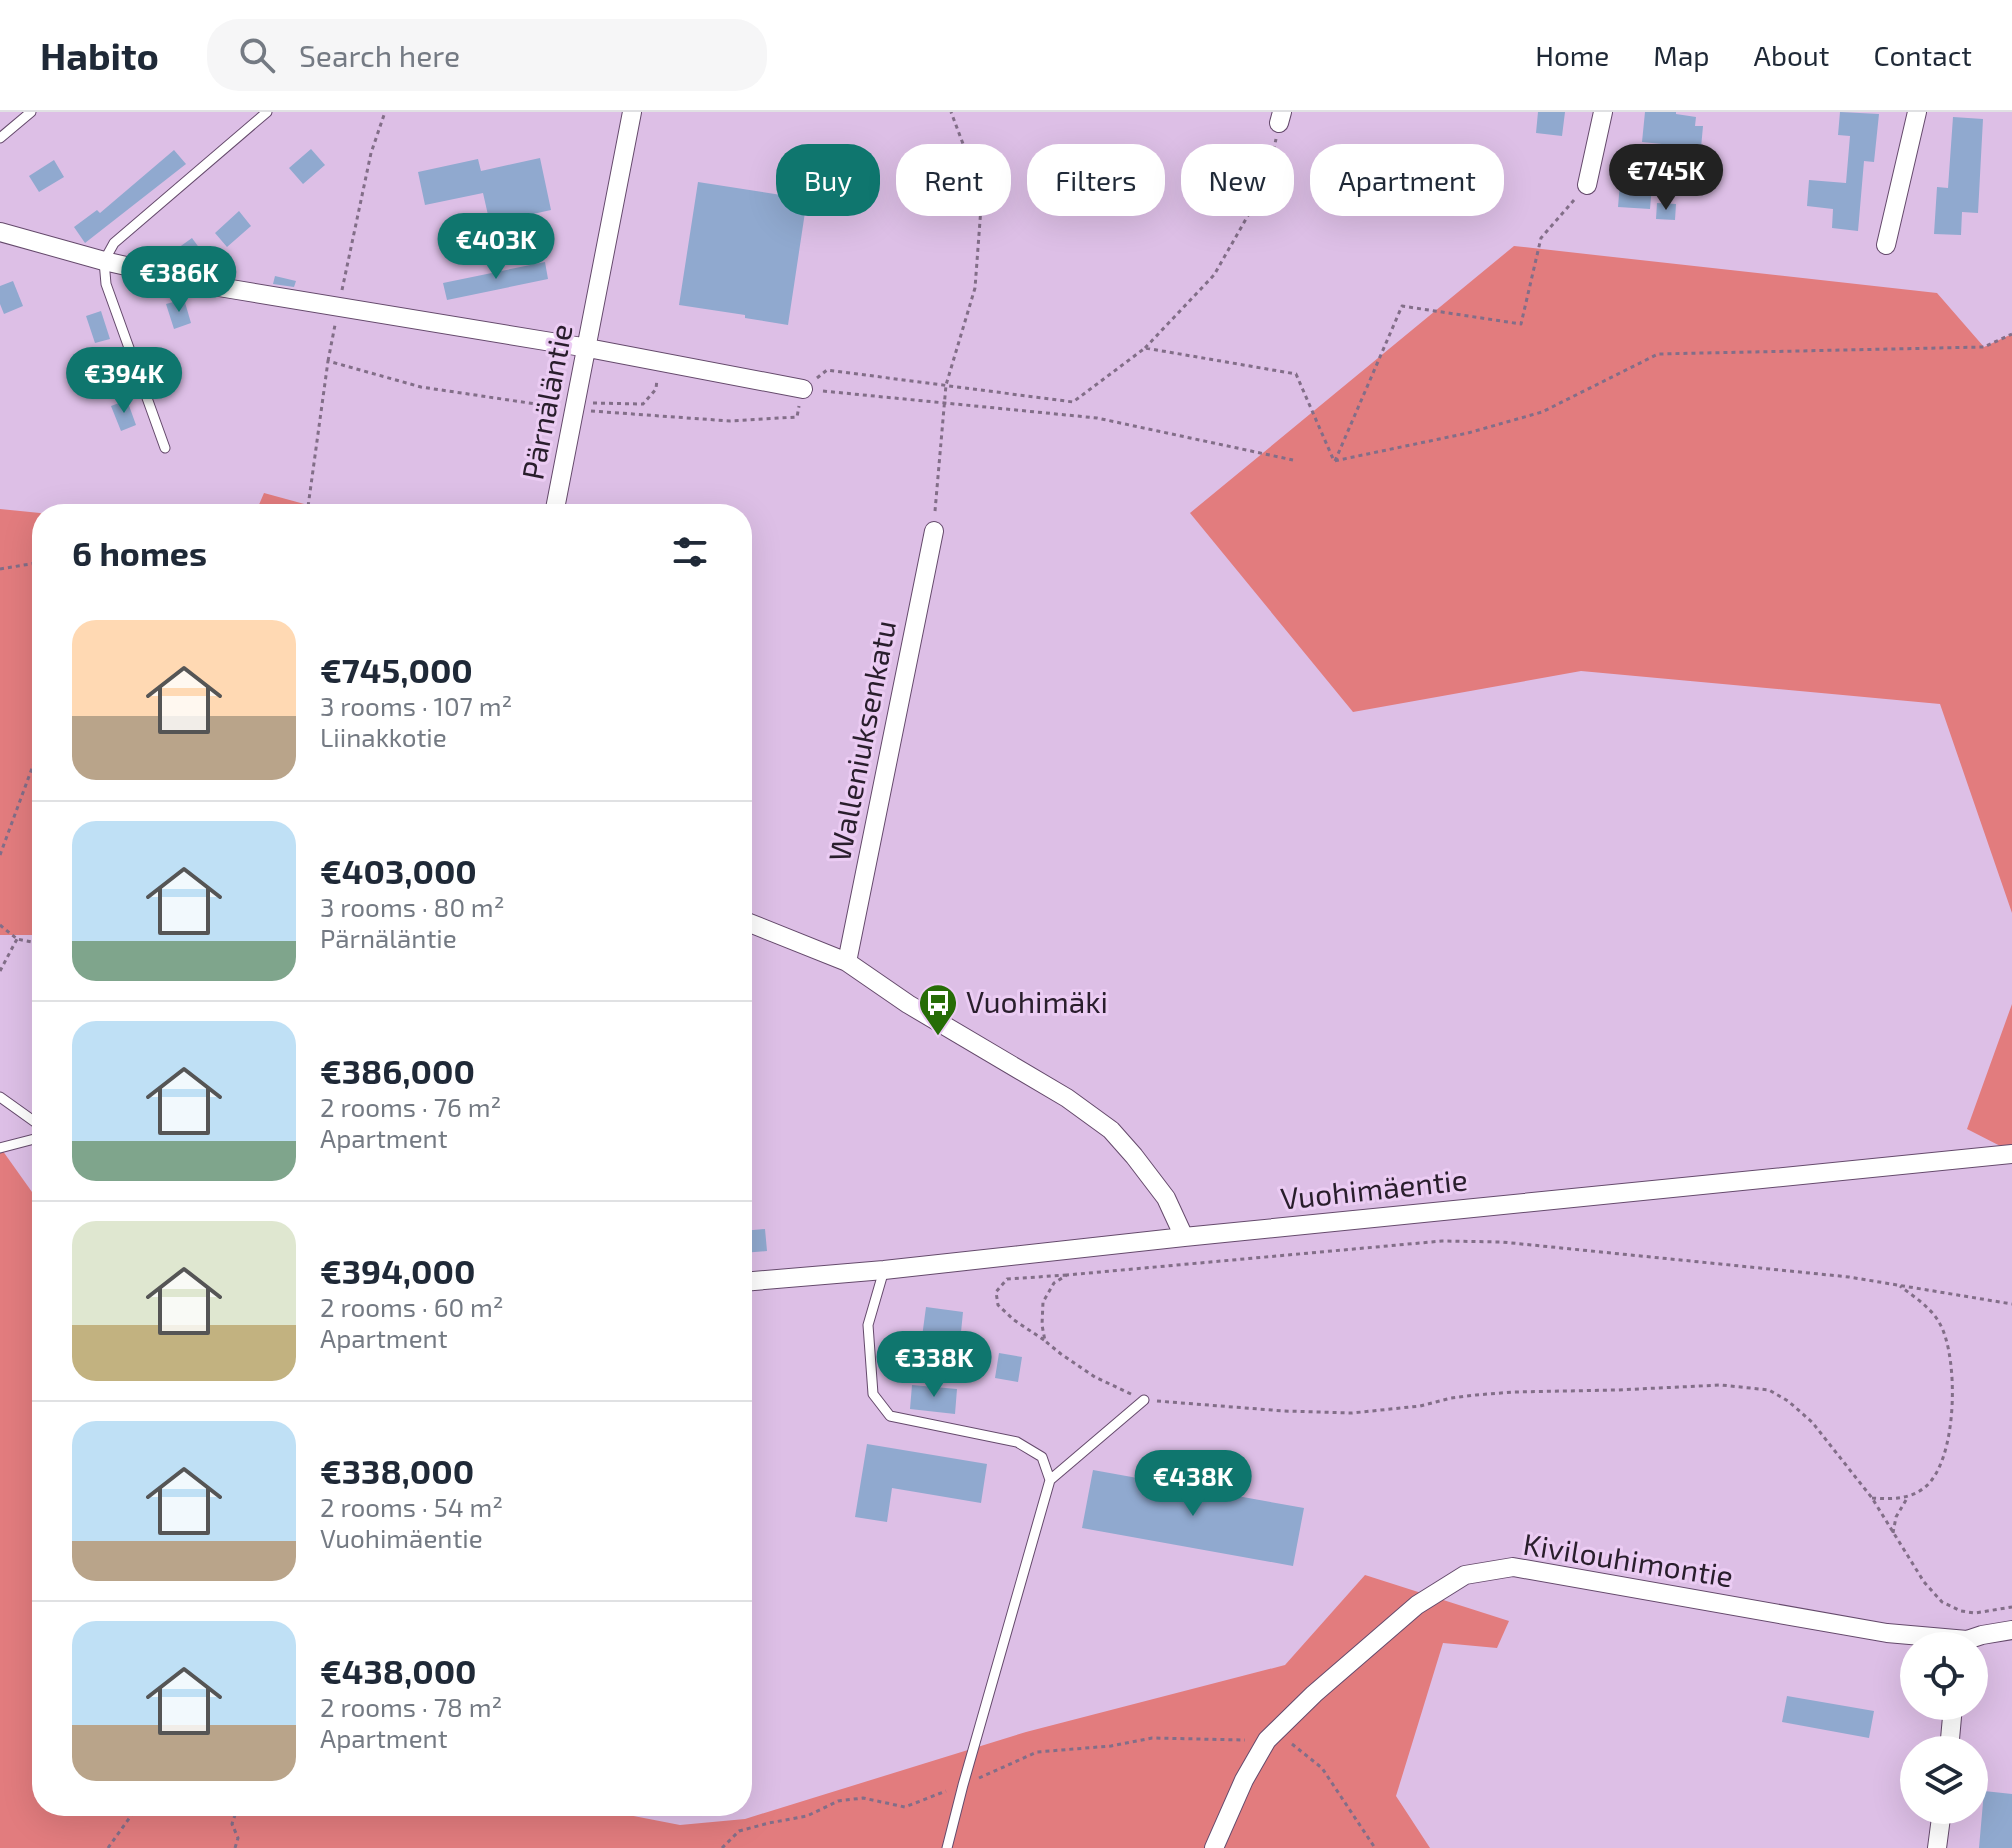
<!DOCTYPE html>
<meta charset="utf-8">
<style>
:root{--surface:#fff;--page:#f6f6f7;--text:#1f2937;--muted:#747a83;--line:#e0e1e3;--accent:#0f766e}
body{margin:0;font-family:"Exo 2",sans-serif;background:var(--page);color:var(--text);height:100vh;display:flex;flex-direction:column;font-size:30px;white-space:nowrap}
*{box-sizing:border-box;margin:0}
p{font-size:26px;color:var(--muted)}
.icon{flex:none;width:44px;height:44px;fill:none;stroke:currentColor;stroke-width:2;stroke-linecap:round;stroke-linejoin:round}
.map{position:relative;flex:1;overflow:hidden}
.panel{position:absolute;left:32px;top:392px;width:720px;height:1312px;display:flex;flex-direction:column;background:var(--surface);border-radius:32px;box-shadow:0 8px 32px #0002}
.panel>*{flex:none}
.top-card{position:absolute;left:776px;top:32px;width:760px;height:72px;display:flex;gap:16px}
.controls{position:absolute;left:1900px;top:1520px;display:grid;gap:16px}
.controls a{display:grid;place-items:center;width:88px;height:88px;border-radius:50%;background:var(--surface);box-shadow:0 8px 32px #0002;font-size:40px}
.price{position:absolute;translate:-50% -68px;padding:0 18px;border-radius:28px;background:var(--accent);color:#fff;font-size:26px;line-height:52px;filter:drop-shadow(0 2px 4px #0008)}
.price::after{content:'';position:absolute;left:50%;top:48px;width:24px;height:18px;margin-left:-12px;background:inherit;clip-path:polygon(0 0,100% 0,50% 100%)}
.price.current{background:#222;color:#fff}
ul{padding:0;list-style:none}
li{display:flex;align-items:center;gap:24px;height:200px;padding:0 40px}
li+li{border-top:2px solid var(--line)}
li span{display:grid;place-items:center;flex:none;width:224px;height:160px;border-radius:24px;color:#555}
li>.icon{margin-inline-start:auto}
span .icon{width:96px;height:96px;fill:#fffc;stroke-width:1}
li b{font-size:34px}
h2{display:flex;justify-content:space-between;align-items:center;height:96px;padding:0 40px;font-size:34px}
.chip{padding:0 28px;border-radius:32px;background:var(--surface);box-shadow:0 8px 32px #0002;font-size:28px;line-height:72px}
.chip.current{background:var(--accent);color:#fff}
header{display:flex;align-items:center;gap:48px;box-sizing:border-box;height:112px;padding:0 40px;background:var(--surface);border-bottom:2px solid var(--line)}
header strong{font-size:38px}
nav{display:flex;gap:44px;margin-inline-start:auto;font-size:28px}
.search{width:560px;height:72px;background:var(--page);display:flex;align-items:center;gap:20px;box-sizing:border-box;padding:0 28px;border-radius:32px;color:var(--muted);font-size:30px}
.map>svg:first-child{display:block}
.green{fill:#e27c7e}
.building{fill:#90a9cf}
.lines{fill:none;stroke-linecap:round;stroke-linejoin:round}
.lane-casing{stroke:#654a6c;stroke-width:11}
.street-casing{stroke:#654a6c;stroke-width:20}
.path{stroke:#826e88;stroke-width:3;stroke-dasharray:4 4;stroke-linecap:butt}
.lane{stroke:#fff;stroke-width:9}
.street{stroke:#fff;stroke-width:18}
.labels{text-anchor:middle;stroke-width:6;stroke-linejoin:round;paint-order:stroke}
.street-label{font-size:30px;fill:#291e2c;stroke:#ebccf3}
.poi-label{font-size:30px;fill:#291e2c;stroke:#ebccf3;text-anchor:start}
</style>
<header>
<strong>Habito</strong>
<div class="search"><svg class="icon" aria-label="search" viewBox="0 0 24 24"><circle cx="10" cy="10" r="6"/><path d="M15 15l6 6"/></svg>Search here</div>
<nav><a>Home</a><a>Map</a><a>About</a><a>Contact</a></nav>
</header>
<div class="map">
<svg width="2012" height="1736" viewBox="0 0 2012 1736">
<rect width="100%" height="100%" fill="#ddbfe6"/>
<path class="green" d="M1514 134 1937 181 1984 235 2012 222V801L1940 592 1581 559 1353 600 1190 401Z
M264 381 341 402H255Z
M0 397 50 402H42V823H0Z
M2012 892V1040L1967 1017Z
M0 1035 32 1080 42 1078V1694H582L680 1713 745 1707 1026 1620 1285 1553 1365 1463 1509 1509 1497 1536 1443 1531 1396 1684 1430 1736H0Z"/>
<path class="building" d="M1538 0H1565L1562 24 1536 21Z
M1645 0H1676V2L1696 5 1695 14H1703L1701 36 1642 30Z
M1840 0 1879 2 1874 50 1864 49 1858 119 1832 116 1833 97 1807 94 1809 68 1846 71 1850 24 1838 23Z
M1953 5 1983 7 1978 101 1962 100 1961 123 1934 122 1937 75 1948 76Z
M311 37 325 53 303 72 289 56Z
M174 38 186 52 85 131 74 115 97 98 100 101Z
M540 46 551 98 524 104 527 117 493 125 483 81 425 93 418 60 478 47 481 59Z
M1622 47 1654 50 1650 97 1618 95Z
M54 48 64 65 39 80 29 64Z
M698 70 807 87 788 213 745 206V203L679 193Z
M1657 91 1676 92 1675 108 1656 107Z
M239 99 251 114 227 135 215 121Z
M192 126 203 141 184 155 181 154 171 141Z
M545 150 548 167 447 188 443 171Z
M275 164 296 169 294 175 273 172Z
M13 169 23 194 4 202 0 192V174Z
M184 187 191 211 174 217 166 192Z
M101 199 110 227 95 231 86 204Z
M127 288 136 313 121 319 111 294Z
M765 1117 767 1139 742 1141V1119Z
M926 1195 963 1200 960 1230 922 1225Z
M999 1241 1022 1245 1018 1270 995 1266Z
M912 1273 957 1277 955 1302 910 1297Z
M867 1332 987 1352 981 1391 892 1376 887 1410 855 1405Z
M1093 1358 1304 1396 1293 1454 1082 1416Z
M1787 1584 1874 1599 1869 1626 1782 1610Z
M1984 1679 2012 1682V1736H1979Z"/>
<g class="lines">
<g class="lane-casing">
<path id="lane" d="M0 26 31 0
M165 336 106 172 104 149 114 131 267 0
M0 985 42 1015
M0 1036 42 1025
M884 1158 868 1213 873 1282 890 1304 1017 1330 1042 1345 1050 1368 963 1673 947 1736
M1050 1368 1144 1288"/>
</g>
<g class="street-casing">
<path id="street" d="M1279 11 1282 0
M1587 73 1603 0
M0 120 104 149 219 175 588 236 803 277
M1886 133 1917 0
M554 402 632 0
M742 808 847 850 908 892 1067 986 1111 1018 1134 1044 1166 1086 1184 1125
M847 850 934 419
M742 1170 884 1158 1184 1125 2012 1042
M1964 1534 1967 1528 1982 1523 2012 1518
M1949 1638 1953 1594
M1214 1736 1244 1668 1267 1628 1314 1582 1417 1493 1465 1463 1513 1455 1887 1521 1967 1528
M1937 1736 1942 1698"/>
</g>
<path class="path" d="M342 178 371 41 385 0
M1145 236 1214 163 1266 72 1276 27
M328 249 335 213
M817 266 827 258 1073 290 1145 236 1296 262 1334 349 1468 321 1542 300 1658 242 1984 235 2012 222
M823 279 1097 306 1293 348
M593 291 643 292 656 277 657 267
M591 299 730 309 797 305 799 294
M1335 349 1402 194 1521 212 1541 126 1574 88
M935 399 946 273 975 176 982 82 951 0
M307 402 328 249 421 275 556 295
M0 457 42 450
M0 743 42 629
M0 813 17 827 42 832
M0 859 17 827
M1044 1228 1014 1208 998 1193 996 1180 1007 1167 1067 1163
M1131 1282 1095 1265 1061 1242 1045 1229 1042 1213 1043 1190 1054 1171 1067 1163 1442 1129 1502 1130 1849 1165 2012 1192
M1157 1289 1284 1299 1352 1301 1420 1294 1451 1286 1476 1283 1513 1280 1617 1278 1721 1273 1769 1278 1788 1289 1812 1310 1872 1386 1924 1470 1942 1490 1961 1499 1975 1501 2012 1495
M1872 1386C1891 1387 1908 1388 1924 1376 1958 1350 1959 1246 1940 1212 1931 1195 1914 1185 1900 1174
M1893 1421 1896 1405 1906 1388
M1292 1632 1322 1656 1375 1736
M979 1666 1037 1640 1111 1634 1152 1626 1245 1628
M108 1736 138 1694
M235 1736 238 1726 232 1712 238 1694
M722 1736 739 1719 769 1711 807 1704 838 1689 863 1686 905 1695 946 1679"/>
<use href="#lane" class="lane"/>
<use href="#street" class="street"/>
</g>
<defs>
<g id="bus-pin" transform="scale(2)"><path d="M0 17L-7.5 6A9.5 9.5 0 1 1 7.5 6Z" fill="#266c06" stroke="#ebccf3"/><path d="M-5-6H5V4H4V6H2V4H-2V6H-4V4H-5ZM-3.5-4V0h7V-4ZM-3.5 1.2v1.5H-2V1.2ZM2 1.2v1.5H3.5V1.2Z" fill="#fff"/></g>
</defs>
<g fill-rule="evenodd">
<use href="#bus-pin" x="938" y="891"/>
</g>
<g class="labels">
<g class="street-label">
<text transform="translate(548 290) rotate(-79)" y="10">Pärnäläntie</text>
<text transform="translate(863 629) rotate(-79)" y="10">Walleniuksenkatu</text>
<text transform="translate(1374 1078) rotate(-6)" y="10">Vuohimäentie</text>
<text transform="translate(1628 1449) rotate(9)" y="10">Kivilouhimontie</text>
</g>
<g class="poi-label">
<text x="966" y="901">Vuohimäki</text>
</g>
</g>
</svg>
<div class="controls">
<a><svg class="icon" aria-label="locate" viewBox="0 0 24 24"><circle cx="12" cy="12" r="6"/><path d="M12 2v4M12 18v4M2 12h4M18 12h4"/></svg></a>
<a><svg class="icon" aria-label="layers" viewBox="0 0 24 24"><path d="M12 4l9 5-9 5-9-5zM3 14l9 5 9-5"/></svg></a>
</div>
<b class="price current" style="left:1666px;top:100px">€745K</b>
<b class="price" style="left:496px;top:169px">€403K</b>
<b class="price" style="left:179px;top:202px">€386K</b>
<b class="price" style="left:124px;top:303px">€394K</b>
<b class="price" style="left:934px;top:1287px">€338K</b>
<b class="price" style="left:1193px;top:1406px">€438K</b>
<div class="top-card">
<a class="chip current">Buy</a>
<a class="chip">Rent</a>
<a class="chip">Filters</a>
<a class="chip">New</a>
<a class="chip">Apartment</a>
</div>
<section class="panel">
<h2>6 homes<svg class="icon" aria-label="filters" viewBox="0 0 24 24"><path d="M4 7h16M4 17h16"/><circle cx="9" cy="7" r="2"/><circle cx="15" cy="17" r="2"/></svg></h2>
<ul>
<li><span style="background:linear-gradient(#ffd9b3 60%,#b9a48a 0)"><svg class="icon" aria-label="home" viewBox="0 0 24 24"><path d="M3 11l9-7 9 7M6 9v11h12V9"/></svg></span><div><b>€745,000</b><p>3 rooms · 107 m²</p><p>Liinakkotie</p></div></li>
<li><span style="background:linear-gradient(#bfe0f5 75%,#7fa58c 0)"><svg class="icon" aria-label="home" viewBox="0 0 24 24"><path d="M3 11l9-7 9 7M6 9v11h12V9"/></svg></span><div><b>€403,000</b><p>3 rooms · 80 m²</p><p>Pärnäläntie</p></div></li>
<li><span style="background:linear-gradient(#bfe0f5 75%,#7fa58c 0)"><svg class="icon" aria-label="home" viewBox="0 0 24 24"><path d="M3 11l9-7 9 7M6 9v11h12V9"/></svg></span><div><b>€386,000</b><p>2 rooms · 76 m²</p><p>Apartment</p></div></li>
<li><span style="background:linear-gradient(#dfe7d0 65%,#c2b280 0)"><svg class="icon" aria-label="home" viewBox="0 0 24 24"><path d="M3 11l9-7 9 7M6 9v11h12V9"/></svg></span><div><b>€394,000</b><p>2 rooms · 60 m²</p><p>Apartment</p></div></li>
<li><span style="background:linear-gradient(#bfe0f5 75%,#b9a48a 0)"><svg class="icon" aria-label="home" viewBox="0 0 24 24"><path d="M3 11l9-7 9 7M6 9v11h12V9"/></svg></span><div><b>€338,000</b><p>2 rooms · 54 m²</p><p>Vuohimäentie</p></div></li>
<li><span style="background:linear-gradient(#bfe0f5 65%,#b9a48a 0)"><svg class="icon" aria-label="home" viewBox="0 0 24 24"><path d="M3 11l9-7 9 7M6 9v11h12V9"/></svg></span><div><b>€438,000</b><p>2 rooms · 78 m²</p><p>Apartment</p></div></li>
</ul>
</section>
</div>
